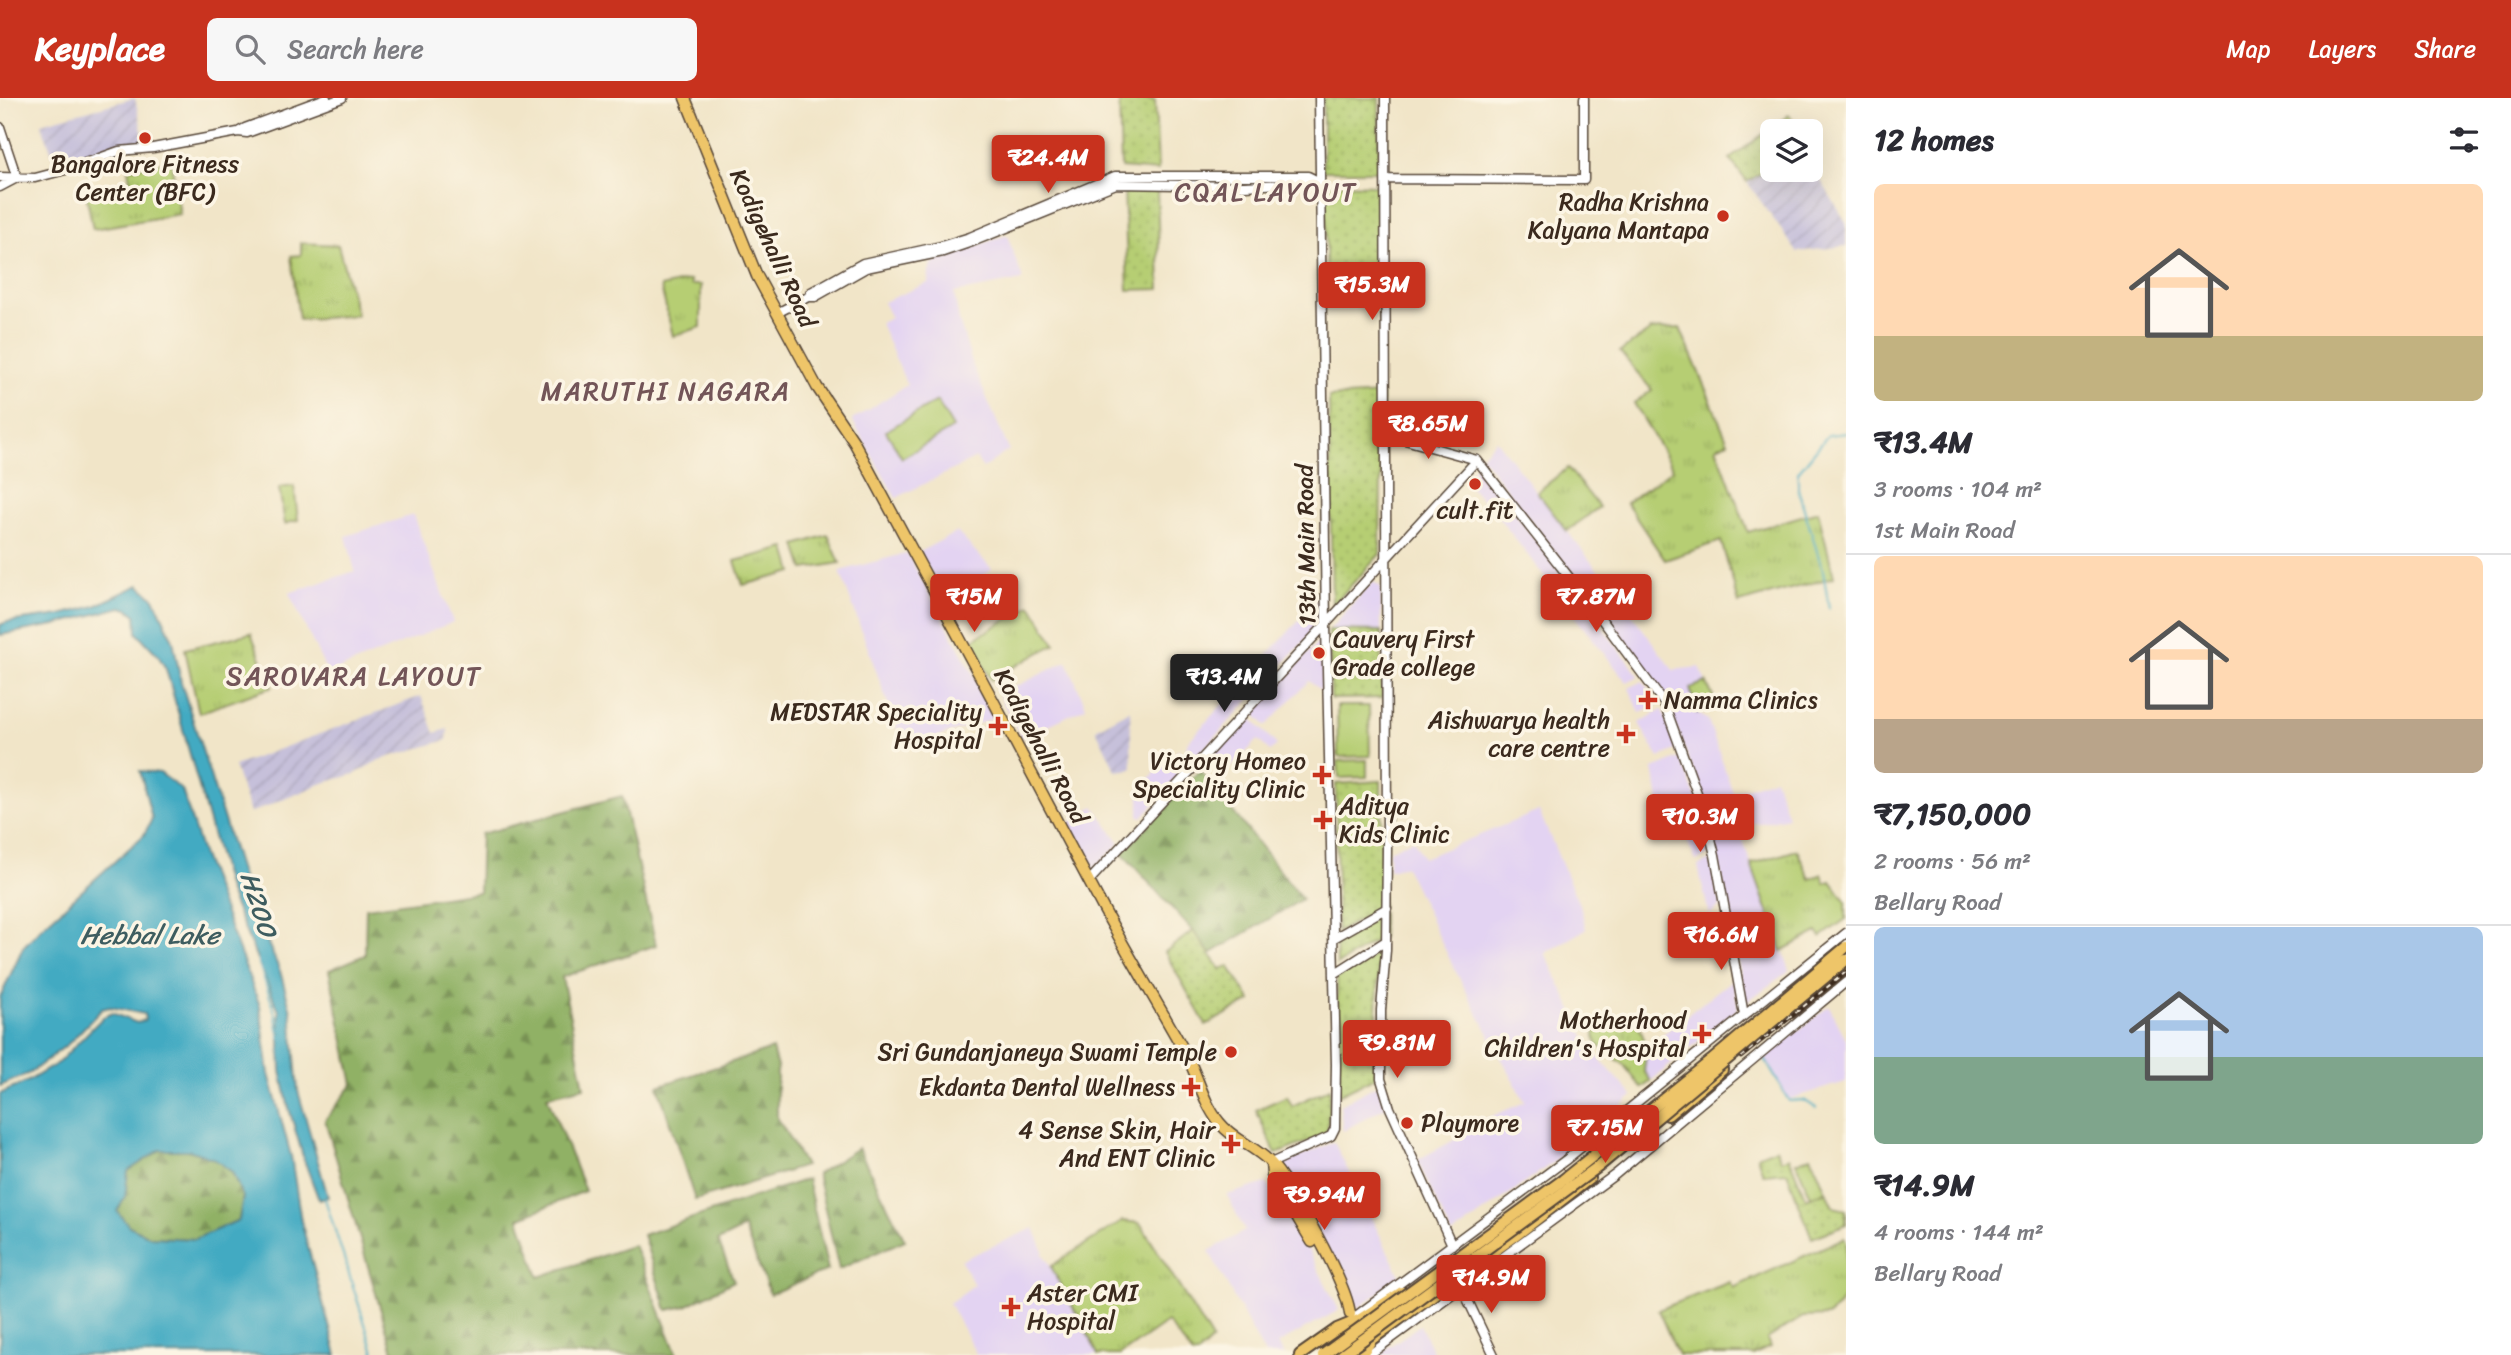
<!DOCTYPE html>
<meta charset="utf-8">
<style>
:root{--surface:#fff;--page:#f7f7f7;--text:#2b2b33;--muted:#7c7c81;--line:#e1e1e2;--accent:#c8321e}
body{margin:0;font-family:Sriracha,sans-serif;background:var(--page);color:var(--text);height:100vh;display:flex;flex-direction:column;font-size:26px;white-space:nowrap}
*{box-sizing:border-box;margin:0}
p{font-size:23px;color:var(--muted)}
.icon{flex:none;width:38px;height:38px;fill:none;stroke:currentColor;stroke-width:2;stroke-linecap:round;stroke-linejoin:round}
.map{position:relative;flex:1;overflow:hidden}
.details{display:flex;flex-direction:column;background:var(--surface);width:665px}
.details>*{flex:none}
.tools{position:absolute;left:1760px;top:21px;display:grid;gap:14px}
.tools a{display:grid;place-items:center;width:63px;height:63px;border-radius:10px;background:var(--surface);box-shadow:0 7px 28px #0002;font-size:35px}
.price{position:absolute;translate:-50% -60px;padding:0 16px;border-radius:7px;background:var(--accent);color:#fff;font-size:23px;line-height:46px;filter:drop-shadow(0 2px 4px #0008)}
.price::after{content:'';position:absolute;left:50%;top:42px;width:21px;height:16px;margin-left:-10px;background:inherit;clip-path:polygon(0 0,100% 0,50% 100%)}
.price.selected{background:#222;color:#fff}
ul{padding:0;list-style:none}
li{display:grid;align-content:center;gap:14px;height:371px;padding:0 28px}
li+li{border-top:2px solid var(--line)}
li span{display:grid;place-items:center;height:217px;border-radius:10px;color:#555}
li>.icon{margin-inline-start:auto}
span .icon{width:126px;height:126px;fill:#fffc;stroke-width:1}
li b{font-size:30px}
h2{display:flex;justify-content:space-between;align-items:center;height:84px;padding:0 28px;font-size:30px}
header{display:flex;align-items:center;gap:42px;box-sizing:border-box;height:98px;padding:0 35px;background:var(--accent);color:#fff}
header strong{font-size:33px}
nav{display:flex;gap:38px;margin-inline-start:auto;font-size:24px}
.search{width:490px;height:63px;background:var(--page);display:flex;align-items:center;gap:18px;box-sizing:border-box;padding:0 24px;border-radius:10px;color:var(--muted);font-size:26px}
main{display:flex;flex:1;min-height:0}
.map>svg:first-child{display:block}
.built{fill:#e3d3f2}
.industrial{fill:url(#industrial-furrows)}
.grass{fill:url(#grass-tufts);stroke:#787c48;stroke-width:2}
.forest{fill:url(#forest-firs);stroke:#666e42;stroke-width:2}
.park{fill:url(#park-dots);stroke:#787c48;stroke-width:2}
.pitch{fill:#b6ce73;stroke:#787c48;stroke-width:2}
.water{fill:#42aac2;stroke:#3e6a70;stroke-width:2;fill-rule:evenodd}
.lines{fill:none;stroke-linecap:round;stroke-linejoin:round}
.stream{stroke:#42aac2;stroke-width:2}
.minor-casing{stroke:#564638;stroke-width:11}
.major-casing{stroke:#564638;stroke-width:13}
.highway-casing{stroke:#564638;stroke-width:14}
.minor{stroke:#fff;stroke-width:8}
.major{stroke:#eec569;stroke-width:10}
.highway{stroke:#eec569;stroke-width:10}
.rail-casing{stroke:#3b2a1e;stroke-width:4.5}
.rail{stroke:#fcf5e5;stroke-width:2;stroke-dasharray:5;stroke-linecap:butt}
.highway-bridge-casing{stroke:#564638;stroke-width:14;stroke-linecap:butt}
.highway-bridge{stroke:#eec569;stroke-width:10}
.poi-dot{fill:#c8321e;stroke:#fcf5e5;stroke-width:2.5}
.labels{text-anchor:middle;stroke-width:7;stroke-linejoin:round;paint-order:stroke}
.poi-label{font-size:24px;fill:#3b2a1e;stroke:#fcf5e5;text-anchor:end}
.street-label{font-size:24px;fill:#3b2a1e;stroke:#fcf5e5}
.neighbourhood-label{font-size:26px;letter-spacing:2px;fill:#735558;stroke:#fcf5e5}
.water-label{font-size:26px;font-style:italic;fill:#3e5d60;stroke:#fcf5e5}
</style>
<header>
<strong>Keyplace</strong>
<div class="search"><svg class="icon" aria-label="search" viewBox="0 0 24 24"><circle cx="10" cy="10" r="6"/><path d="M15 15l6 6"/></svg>Search here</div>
<nav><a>Map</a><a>Layers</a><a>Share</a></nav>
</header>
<main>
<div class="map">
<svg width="1846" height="1257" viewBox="0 0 1846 1257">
<defs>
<pattern id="industrial-furrows" width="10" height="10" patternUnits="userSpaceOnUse" patternTransform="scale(1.75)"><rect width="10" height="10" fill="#c6c0da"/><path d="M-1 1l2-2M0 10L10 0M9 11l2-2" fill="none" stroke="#aba5bb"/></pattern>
<pattern id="grass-tufts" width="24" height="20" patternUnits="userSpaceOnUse" patternTransform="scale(1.75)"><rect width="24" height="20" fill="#b6ce73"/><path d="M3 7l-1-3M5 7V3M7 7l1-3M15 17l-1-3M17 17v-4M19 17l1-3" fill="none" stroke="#9db163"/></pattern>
<pattern id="forest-firs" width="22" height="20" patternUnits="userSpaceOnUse" patternTransform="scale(1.75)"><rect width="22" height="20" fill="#90b165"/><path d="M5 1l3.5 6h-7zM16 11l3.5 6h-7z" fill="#779053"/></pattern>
<pattern id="park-dots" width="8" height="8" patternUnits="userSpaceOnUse" patternTransform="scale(1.75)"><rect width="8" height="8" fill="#b6ce73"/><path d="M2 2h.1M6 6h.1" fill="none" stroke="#9db163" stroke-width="1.8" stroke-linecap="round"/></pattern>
</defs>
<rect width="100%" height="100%" fill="#fcf5e5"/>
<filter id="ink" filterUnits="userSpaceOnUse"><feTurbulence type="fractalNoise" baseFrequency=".0143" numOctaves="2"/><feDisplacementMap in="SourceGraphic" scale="14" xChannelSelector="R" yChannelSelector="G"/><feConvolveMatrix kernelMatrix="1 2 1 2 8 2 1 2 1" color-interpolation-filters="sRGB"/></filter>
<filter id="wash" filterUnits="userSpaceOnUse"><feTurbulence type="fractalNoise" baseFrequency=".00686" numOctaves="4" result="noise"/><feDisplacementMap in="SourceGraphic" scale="28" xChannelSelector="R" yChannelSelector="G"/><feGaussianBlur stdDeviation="1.57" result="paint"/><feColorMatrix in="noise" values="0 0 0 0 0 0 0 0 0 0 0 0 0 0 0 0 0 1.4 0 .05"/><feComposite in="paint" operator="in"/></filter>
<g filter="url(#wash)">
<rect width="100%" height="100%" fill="#f1e5c8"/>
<path class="built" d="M1007 137 1023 182 954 195 959 222 973 268 1009 352 983 370 976 360 896 400 852 322 907 287 880 225 891 220 883 204 928 185 929 174 936 159H945Z
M1496 342 1614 493 1595 507 1481 358Z
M1477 366 1503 400 1492 411 1463 383Z
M1507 404 1575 494 1563 503 1496 416Z
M413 417 453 524 328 576 289 495 355 473 346 438Z
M957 434 992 471 947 504 919 454Z
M907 455 997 619 904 650 840 473Z
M1373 484 1381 489V533L1329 532Z
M1323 496V523L1186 670 1187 645Z
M1619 499 1673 572 1699 569 1706 584 1690 591 1697 615 1708 622 1733 695 1775 680 1788 719 1762 725 1737 726 1790 872 1745 905 1729 811 1703 698 1664 598 1598 512Z
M1580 500 1639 578 1627 584 1567 509Z
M1323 539V594L1309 583 1266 628 1253 614Z
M1067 563 1086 609 1022 640 999 597Z
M1643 583 1659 606 1640 615 1629 590Z
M1662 612 1677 651 1659 660 1639 625Z
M1249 618 1277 647 1270 653 1258 642 1227 673 1213 657Z
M1179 651V679L1142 719 1139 718V691Z
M1680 660 1696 700 1709 756 1696 763 1671 707 1661 711 1653 671Z
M1094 708 1120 745 1092 773 1066 727Z
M1539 713 1581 811 1586 831 1545 855 1591 951 1633 998 1555 1063 1452 1137 1417 1062 1458 1040 1455 1034 1525 1004 1455 872 1405 768 1389 772V753L1413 741 1423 760Z
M1710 762 1721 807 1709 817 1698 768Z
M1733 881 1738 910 1651 983 1644 973 1647 949Z
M1829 908 1846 941V984L1789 1001 1765 959Z
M1379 986 1387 1008 1343 1033 1340 1007Z
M1334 1044 1400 1178 1359 1210 1352 1206 1284 1065Z
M1266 1085 1284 1105 1339 1212 1278 1246 1284 1257H1265L1209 1153 1245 1133 1227 1097Z
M1034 1130 1044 1154 1042 1155 1051 1168 1073 1212 1081 1221 1098 1257H977L949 1205 974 1187 961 1162Z
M1420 1227 1434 1257H1378Z"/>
<path class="industrial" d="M135 0 145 46 124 47 57 69 41 25Z
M1811 66 1846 124V148L1797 154 1747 84 1773 67V72H1811Z
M421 598 435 635 448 631 447 642 379 662 355 676 323 685 250 715 234 668Z
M1130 612 1132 671 1116 673 1096 631Z"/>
<path class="grass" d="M171 63 180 116 93 131 86 95 131 87 128 71Z
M301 145 338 147 357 217 299 222 291 158 301 157Z
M691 182V187H701V229L673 238 661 189Z
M1680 230 1728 344 1716 349 1748 434 1818 413 1834 479 1739 505 1721 443 1665 462 1626 405 1673 371 1634 305 1652 292 1620 254 1651 232Z
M1568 370 1599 409 1567 433 1537 394Z
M294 388 298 422 285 426 279 390Z
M828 437 840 465 804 471 796 447Z
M786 450 793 474 743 487 735 463Z
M1031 507 1055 546 991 582 970 543Z
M251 535 272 589 199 615 185 551Z
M1706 584 1717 607 1697 615 1690 590Z
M1797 752 1810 781 1822 776 1825 785 1831 783 1846 804V821L1821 839 1817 834 1782 853 1751 766Z
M1635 918 1647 949 1644 973 1651 983 1642 990 1623 966 1597 946 1595 937 1598 928Z
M1122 1123 1140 1125 1212 1242 1197 1257H1193L1167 1224 1120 1257H1098C1084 1226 1066 1199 1051 1168Z
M1844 1140 1846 1143V1198L1829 1218 1803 1219 1767 1241 1770 1249 1753 1257H1678L1658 1212 1730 1184 1733 1190Z"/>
<path class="forest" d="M1200 672 1302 801 1210 856 1193 833 1122 755Z
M622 698 656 847 562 879 584 989 547 998 585 1093 519 1120 539 1179 634 1147 677 1257H394L325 1022 353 986 329 872 365 857 366 810 479 794 481 736Z
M772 951 777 969V1019L805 1068 695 1102 658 988Z
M858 1050 905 1142 839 1171 817 1076Z
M160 1052H189L215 1061 232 1074 243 1099 239 1122 195 1141 151 1139 129 1128 116 1113 125 1100 128 1073Z
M807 1081 828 1172 770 1196 744 1130 718 1143 734 1183 686 1208 667 1212 643 1137Z"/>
<path class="park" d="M1119 0 1155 2 1158 73 1121 70Z
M1323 0H1379V73H1323Z
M1789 17 1801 33H1773V67L1747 84 1730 61Z
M1326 86 1379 87 1378 193 1326 192Z
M1157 89 1160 191 1128 192 1124 90Z
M1382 296 1380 456 1332 508 1329 299Z
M1329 532 1381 533 1382 600 1331 601Z
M1381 683 1382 809 1337 834 1336 686Z
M1382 815V839L1337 867 1336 841Z
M1193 833 1221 871 1229 868 1251 903 1206 927 1165 854Z
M1379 855 1375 979 1338 997 1337 878Z
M1330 990 1328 1029 1325 1037 1276 1056 1256 1012 1287 998 1292 1008Z
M1776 1050 1781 1062 1789 1059 1806 1101 1826 1093 1833 1109 1846 1112V1126L1812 1140 1787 1074 1763 1076 1757 1058Z"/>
<path class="pitch" d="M937 303 953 330 902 360 886 333Z
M1337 608H1369L1370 658 1338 659Z
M1367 662V679L1339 680 1338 663Z
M1811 1058 1826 1093 1811 1099 1796 1064Z"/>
<path class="water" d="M139 487 154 500 173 542 181 584 248 799 280 873 291 913 298 993 328 1099 319 1102 304 1062 288 1007 281 973 279 913 228 792 166 571 158 557 137 535 136 517 128 511 121 509 55 527 0 537V527L7 524 60 517 95 508Z
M140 673 160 675 182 692 202 755 260 908 269 976 291 1058 301 1123 337 1257H0V996L28 983 58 965 103 919 112 915 137 925 145 922 144 916 110 909 102 911 68 946 30 975 0 988V900L23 849 42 829 144 737 152 721ZM160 1052H189L214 1061 232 1074 243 1099 239 1122 195 1141 151 1139 129 1128 117 1113 125 1100 128 1073Z"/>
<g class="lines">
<path class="stream" d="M1829 510 1823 473 1798 391V374L1828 337 1846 335
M258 862 275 915 280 940
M1764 960 1789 1003 1804 1002 1816 1010
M325 1101 375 1257"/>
</g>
</g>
<g filter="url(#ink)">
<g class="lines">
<g class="minor-casing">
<path id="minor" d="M1385 0 1387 750 1386 852 1381 912V981L1390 1010 1452 1147
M0 29 17 80
M238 34 245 30 326 0
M0 79 35 80 69 71 119 53 153 50 238 34 247 35 342 0
M1386 81 1584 82V0
M0 89 17 80
M808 199 811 194 863 165 941 148 970 139 1115 78H1308L1314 81
M777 215 808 199H815L866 170 943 154 972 144 1116 86 1244 88 1309 85 1311 81
M1387 337 1477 362
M1477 362 1594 511 1664 605 1705 717 1715 757 1744 917
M1089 783 1477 362
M1334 840 1387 810
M1334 876 1386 843
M1271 1065 1331 1038 1335 1030 1336 966 1326 527 1319 0
M1462 1190 1494 1257
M1353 1223 1356 1218 1567 1061 1846 835
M1369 1257 1616 1076 1846 884"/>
</g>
<g class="major-casing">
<path id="major" d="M685 0 757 178 817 289 854 344C938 499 1021 654 1103 810 1130 860 1159 908 1187 958 1198 979 1204 1006 1219 1024 1232 1041 1254 1048 1269 1063 1291 1085 1347 1186 1350 1216
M1271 1065 1272 1077 1312 1144"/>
</g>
<g class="highway-casing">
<path id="highway" d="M1791 914 1846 870
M1668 1017 1722 972
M1300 1257 1337 1231 1359 1222 1402 1194
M1361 1257 1372 1241 1515 1138 1590 1080"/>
</g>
<use href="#minor" class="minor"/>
<use href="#major" class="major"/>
<use href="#highway" class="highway"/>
<g class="rail-casing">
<path id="rail" d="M1741 959 1846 874"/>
</g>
<use href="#rail" class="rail"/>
<g class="highway-bridge-casing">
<path id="highway-bridge" d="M1323 1257 1563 1082 1711 963 1846 849
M1342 1257 1599 1068 1846 862"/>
</g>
<use href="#highway-bridge" class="highway-bridge"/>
</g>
</g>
<g class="poi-dot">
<circle cx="145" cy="40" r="7"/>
<circle cx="1723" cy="118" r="7"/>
<circle cx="1475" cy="386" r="7"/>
<circle cx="1319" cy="555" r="7"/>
<path d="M1644.5 591.5h7v7h7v7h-7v7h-7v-7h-7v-7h7z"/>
<path d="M994.5 617.5h7v7h7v7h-7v7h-7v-7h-7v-7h7z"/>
<path d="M1622.5 625.5h7v7h7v7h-7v7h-7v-7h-7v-7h7z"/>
<path d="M1318.5 666.5h7v7h7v7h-7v7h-7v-7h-7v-7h7z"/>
<path d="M1319.5 711.5h7v7h7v7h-7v7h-7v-7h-7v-7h7z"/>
<path d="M1698.5 925.5h7v7h7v7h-7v7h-7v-7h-7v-7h7z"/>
<circle cx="1231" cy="954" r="7"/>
<path d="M1187.5 978.5h7v7h7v7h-7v7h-7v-7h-7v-7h7z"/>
<circle cx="1407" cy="1025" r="7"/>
<path d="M1227.5 1035.5h7v7h7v7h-7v7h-7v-7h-7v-7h7z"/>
<path d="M1007.5 1198.5h7v7h7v7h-7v7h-7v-7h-7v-7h7z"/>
</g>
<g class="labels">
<g class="poi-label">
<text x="145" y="74" text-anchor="middle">Bangalore Fitness<tspan x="145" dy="28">Center (BFC)</tspan></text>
<text x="1709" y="112">Radha Krishna<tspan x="1709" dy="28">Kalyana Mantapa</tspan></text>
<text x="1475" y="420" text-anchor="middle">cult.fit</text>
<text x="1333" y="549" text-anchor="start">Cauvery First<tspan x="1333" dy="28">Grade college</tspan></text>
<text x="1664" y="610" text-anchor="start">Namma Clinics</text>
<text x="982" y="622">MEDSTAR Speciality<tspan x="982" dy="28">Hospital</tspan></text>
<text x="1610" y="630">Aishwarya health<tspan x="1610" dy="28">care centre</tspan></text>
<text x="1306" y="671">Victory Homeo<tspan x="1306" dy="28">Speciality Clinic</tspan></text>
<text x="1339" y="716" text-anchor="start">Aditya<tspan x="1339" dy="28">Kids Clinic</tspan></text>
<text x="1686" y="930">Motherhood<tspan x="1686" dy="28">Children's Hospital</tspan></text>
<text x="1217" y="962">Sri Gundanjaneya Swami Temple</text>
<text x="1175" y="997">Ekdanta Dental Wellness</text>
<text x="1421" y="1033" text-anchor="start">Playmore</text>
<text x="1215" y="1040">4 Sense Skin, Hair<tspan x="1215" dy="28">And ENT Clinic</tspan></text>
<text x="1027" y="1203" text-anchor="start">Aster CMI<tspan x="1027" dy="28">Hospital</tspan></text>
</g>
<g class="street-label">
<text transform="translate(773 150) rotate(65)" y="8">Kodigehalli Road</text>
<text transform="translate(1306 447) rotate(-91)" y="8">13th Main Road</text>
<text transform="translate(1041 648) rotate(62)" y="8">Kodigehalli Road</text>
</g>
<g class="neighbourhood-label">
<text x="1266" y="103">CQAL LAYOUT</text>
<text x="666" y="302">MARUTHI NAGARA</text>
<text x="354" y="587">SAROVARA LAYOUT</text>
</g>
<g class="water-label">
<text transform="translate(259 806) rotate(72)" y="9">H200</text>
<text x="150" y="846">Hebbal Lake</text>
</g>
</g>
</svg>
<div class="tools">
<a><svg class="icon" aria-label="layers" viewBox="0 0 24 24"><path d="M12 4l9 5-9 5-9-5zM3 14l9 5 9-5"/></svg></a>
</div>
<b class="price" style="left:1048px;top:97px">₹24.4M</b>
<b class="price" style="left:1372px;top:224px">₹15.3M</b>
<b class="price" style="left:1428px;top:363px">₹8.65M</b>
<b class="price" style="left:974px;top:536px">₹15M</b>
<b class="price" style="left:1596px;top:536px">₹7.87M</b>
<b class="price selected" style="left:1224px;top:616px">₹13.4M</b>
<b class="price" style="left:1700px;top:756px">₹10.3M</b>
<b class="price" style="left:1721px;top:874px">₹16.6M</b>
<b class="price" style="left:1397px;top:982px">₹9.81M</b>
<b class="price" style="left:1605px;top:1067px">₹7.15M</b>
<b class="price" style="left:1324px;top:1134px">₹9.94M</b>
<b class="price" style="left:1491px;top:1217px">₹14.9M</b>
</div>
<section class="details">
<h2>12 homes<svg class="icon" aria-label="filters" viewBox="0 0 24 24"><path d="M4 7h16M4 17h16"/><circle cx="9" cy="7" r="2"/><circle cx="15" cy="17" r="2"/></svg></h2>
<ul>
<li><span style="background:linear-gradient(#ffd9b3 70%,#c2b280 0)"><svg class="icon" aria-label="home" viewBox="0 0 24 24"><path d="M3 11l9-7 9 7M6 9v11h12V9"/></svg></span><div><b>₹13.4M</b><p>3 rooms · 104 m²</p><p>1st Main Road</p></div></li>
<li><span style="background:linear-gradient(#ffd9b3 75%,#b9a48a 0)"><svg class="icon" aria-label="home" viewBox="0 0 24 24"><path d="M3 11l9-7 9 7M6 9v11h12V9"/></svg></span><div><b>₹7,150,000</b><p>2 rooms · 56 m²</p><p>Bellary Road</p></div></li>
<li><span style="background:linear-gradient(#a9c7e8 60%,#7fa58c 0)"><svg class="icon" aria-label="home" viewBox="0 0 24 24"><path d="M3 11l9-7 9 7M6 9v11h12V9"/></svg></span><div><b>₹14.9M</b><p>4 rooms · 144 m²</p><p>Bellary Road</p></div></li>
</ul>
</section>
</main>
